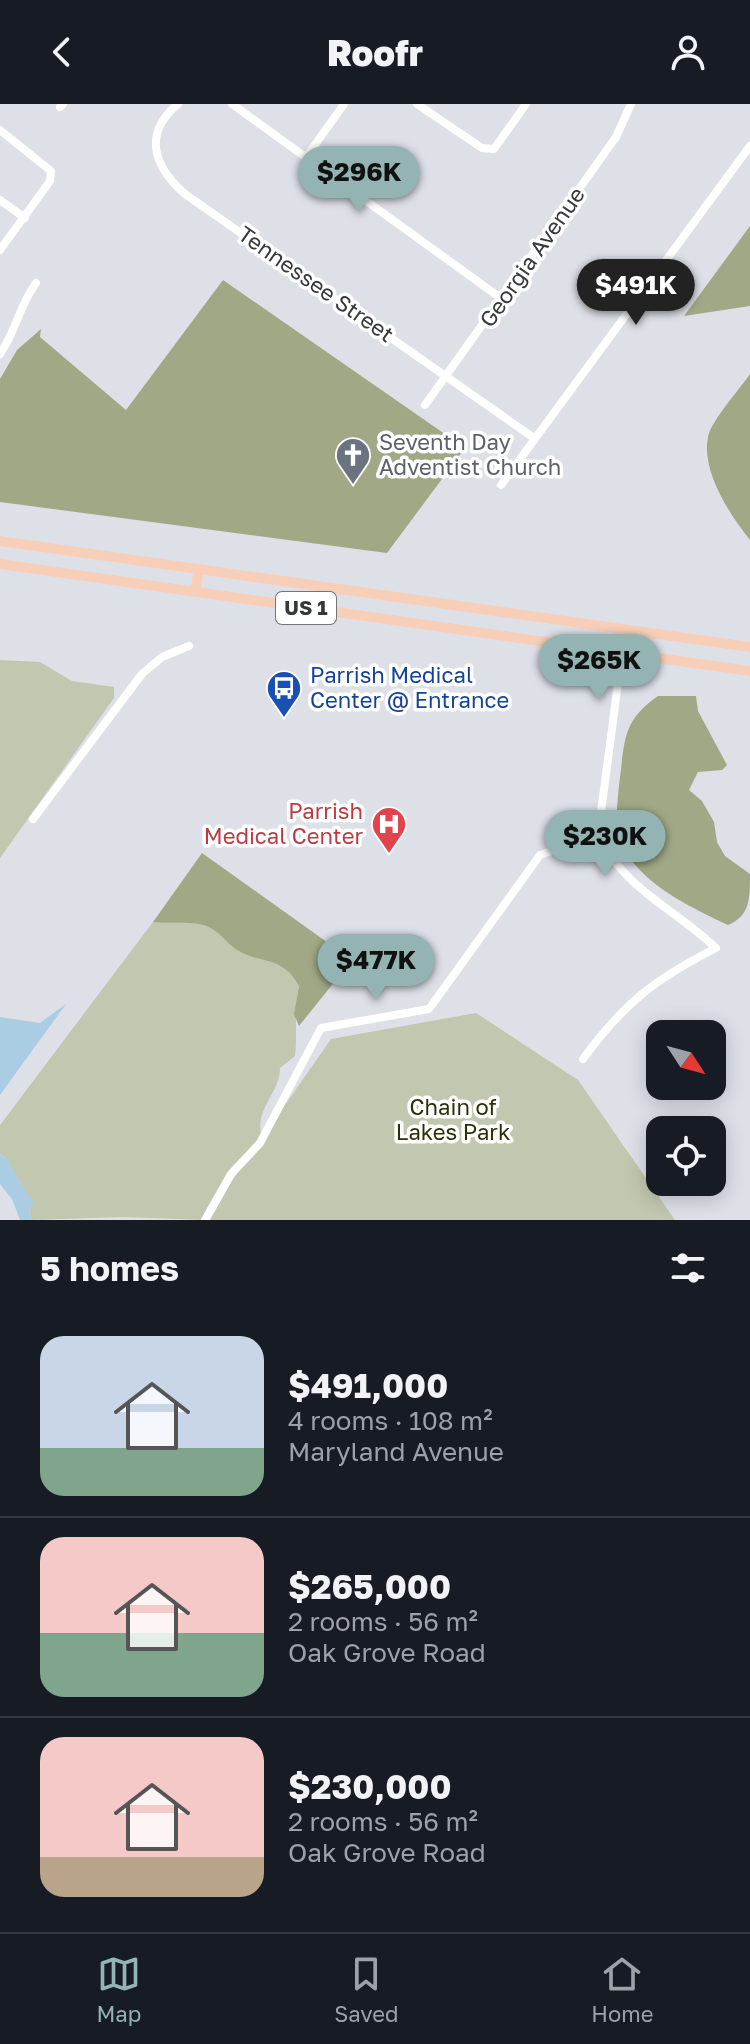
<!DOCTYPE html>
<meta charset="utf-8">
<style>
:root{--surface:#171b24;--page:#20242c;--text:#f1f3f6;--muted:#9ea1a6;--line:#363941;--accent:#93b4b2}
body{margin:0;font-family:"Golos Text",sans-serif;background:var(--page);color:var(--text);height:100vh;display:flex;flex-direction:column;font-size:30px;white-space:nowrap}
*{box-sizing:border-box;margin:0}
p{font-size:26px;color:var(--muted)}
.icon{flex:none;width:44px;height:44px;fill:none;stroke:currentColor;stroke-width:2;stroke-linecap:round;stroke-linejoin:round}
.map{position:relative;height:1116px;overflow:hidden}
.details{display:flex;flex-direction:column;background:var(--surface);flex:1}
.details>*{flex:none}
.needle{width:52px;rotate:126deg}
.fabs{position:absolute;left:646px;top:916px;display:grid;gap:16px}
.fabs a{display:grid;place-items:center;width:80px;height:80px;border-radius:16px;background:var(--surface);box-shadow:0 4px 20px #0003;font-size:40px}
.price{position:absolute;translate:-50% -68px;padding:0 18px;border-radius:28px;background:var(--accent);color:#111;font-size:26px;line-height:52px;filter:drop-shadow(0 2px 4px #0008)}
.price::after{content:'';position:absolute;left:50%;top:48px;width:24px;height:18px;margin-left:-12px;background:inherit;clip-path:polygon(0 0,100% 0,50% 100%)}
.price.selected{background:#222;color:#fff}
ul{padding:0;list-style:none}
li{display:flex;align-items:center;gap:24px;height:200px;padding:0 40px}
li+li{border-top:2px solid var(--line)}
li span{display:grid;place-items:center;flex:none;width:224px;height:160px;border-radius:24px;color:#555}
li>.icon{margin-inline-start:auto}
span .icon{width:96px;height:96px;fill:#fffc;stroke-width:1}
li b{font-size:34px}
h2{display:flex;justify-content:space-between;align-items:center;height:96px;padding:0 40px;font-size:34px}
header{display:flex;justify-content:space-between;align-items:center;height:104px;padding:0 40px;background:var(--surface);font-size:36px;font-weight:800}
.tab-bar{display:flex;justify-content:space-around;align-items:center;height:112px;border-top:2px solid var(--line);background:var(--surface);font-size:22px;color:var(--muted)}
.tab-bar a{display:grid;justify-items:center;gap:4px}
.tab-bar .selected{color:var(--accent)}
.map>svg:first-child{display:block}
.green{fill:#c2c7af}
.forest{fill:#a1a886}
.water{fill:#abcde4}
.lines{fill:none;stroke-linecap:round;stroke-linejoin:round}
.minor{stroke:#fff;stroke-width:8}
.major{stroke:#f7cfb9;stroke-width:10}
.labels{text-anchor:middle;stroke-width:7;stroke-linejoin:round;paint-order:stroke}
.shield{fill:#fff;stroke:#737476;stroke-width:2}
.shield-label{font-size:20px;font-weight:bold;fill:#37383b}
.street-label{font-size:22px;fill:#37383b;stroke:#fff}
.worship-label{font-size:22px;fill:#5b616d;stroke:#fff;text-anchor:start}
.transit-label{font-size:22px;fill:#164399;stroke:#fff;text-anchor:start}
.health-label{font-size:22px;fill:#be3a42;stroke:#fff;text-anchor:end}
.park-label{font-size:22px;fill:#2a3105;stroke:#fff}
</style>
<header><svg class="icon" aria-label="back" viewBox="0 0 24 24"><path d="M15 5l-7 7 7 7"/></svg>Roofr<svg class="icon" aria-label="person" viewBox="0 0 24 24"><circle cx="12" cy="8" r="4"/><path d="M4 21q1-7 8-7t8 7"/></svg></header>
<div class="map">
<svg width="750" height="1116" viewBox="0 0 750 1116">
<rect width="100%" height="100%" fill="#dee0e8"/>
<path class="green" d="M0 556 40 558 72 577 114 583V594L0 754Z
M153 818C169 820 187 817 203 821 220 826 223 837 237 846 259 861 281 850 299 882 293 907 298 927 295 952L280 964C280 989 256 1003 261 1030L206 1116 122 1113 32 1116 29 1106 33 1100 6 1054 0 1050V1021Z
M476 909 578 976 675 1116H210L232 1077 331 935Z"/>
<path class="forest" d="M750 122V202L684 212Z
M223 176 465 344 387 449 0 398V275L17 246 41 225 40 233 126 306Z
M750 270V436C730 411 701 367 708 333 711 317 739 286 750 270Z
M658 592H696L698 607 727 661 722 666 698 668 689 686 702 697 714 718 717 738 725 752 750 770C750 795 750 812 728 821 690 803 627 774 618 727 615 708 619 684 621 665 625 629 627 614 658 592Z
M202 749 352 856 299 922 294 910 299 882C281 850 259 861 237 846 223 837 220 826 203 821 187 817 169 820 153 818Z"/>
<path class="water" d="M66 900 0 991V913L40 919Z
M0 1050 6 1054 34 1100 29 1106 32 1116H20L12 1095 0 1080Z"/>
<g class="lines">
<path class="minor" d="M178 0C142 30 154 63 185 90L534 334
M232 0 502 195
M417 0 482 44 494 45 526 0
M60 3 63 0
M0 26 51 67 50 77 0 146
M307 52 344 0
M0 96 25 114
M0 250C17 225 18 204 36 179
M425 301 616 33 631 0
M501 381 750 42
M33 715 142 570 162 553 189 542
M583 955C624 899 655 875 716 844 673 803 626 787 598 731L625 526
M205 1116 231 1070 260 1039 321 924 429 905 540 751 598 731"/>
<path class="major" d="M0 437 750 543
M0 460 750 567
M195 488 199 465"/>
</g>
<defs>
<g id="church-pin" transform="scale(1.8)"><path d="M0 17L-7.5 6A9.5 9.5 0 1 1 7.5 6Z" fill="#6b7280" stroke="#fff"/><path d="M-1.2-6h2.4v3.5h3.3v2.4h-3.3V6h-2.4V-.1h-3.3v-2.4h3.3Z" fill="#fff"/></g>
<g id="bus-pin" transform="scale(1.8)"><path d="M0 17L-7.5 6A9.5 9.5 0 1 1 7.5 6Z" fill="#1a4fb4" stroke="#fff"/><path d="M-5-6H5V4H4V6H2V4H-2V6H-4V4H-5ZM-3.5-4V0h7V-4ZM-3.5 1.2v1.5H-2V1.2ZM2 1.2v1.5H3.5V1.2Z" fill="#fff"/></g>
<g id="hospital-pin" transform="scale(1.8)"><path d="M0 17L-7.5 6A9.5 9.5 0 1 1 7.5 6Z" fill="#e0444e" stroke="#fff"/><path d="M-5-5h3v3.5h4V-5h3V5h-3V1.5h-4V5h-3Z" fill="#fff"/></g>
</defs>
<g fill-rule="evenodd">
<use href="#church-pin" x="353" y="351"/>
<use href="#bus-pin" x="284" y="584"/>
<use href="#hospital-pin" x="389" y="720"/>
</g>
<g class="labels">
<rect class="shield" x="276" y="488" width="60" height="32" rx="6"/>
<g class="shield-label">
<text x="306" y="511">US 1</text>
</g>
<g class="street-label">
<text transform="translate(532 153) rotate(-55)" y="8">Georgia Avenue</text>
<text transform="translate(316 180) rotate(35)" y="8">Tennessee Street</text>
</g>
<g class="worship-label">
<text x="379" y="346">Seventh Day<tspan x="379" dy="25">Adventist Church</tspan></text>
</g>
<g class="transit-label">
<text x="310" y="579">Parrish Medical<tspan x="310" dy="25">Center @ Entrance</tspan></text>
</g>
<g class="health-label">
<text x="363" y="715">Parrish<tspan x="363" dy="25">Medical Center</tspan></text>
</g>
<g class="park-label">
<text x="453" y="1011">Chain of<tspan x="453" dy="25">Lakes Park</tspan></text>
</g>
</g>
</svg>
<div class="fabs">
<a><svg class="needle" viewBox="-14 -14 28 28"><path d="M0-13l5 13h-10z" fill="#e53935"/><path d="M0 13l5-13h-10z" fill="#9ea1a6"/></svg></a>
<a><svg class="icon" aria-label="locate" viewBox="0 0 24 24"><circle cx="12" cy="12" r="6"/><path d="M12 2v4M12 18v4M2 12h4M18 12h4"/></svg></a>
</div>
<b class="price" style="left:359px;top:110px">$296K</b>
<b class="price selected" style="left:636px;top:223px">$491K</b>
<b class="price" style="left:599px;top:598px">$265K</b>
<b class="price" style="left:605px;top:774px">$230K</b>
<b class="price" style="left:376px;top:898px">$477K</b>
</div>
<section class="details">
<h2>5 homes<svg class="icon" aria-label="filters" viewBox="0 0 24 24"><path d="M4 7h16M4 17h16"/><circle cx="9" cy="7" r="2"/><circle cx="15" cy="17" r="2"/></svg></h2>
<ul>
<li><span style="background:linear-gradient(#c9d6e8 70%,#7fa58c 0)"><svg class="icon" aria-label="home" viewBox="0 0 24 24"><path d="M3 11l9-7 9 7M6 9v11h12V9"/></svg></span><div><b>$491,000</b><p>4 rooms · 108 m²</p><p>Maryland Avenue</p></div></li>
<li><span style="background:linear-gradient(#f6c9c9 60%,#7fa58c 0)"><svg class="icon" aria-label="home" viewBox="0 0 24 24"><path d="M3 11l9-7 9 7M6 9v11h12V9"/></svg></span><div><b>$265,000</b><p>2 rooms · 56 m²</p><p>Oak Grove Road</p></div></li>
<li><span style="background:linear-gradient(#f6c9c9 75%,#b9a48a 0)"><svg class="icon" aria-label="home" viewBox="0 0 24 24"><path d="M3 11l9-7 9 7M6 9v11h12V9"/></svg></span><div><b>$230,000</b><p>2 rooms · 56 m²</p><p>Oak Grove Road</p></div></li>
</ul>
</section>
<nav class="tab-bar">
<a class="selected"><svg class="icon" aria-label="map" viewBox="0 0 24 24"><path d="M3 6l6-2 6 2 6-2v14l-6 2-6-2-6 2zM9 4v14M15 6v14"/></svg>Map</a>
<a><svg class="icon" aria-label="saved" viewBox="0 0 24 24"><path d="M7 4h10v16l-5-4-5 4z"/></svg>Saved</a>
<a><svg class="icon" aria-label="home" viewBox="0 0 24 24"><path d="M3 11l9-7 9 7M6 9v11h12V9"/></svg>Home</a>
</nav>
